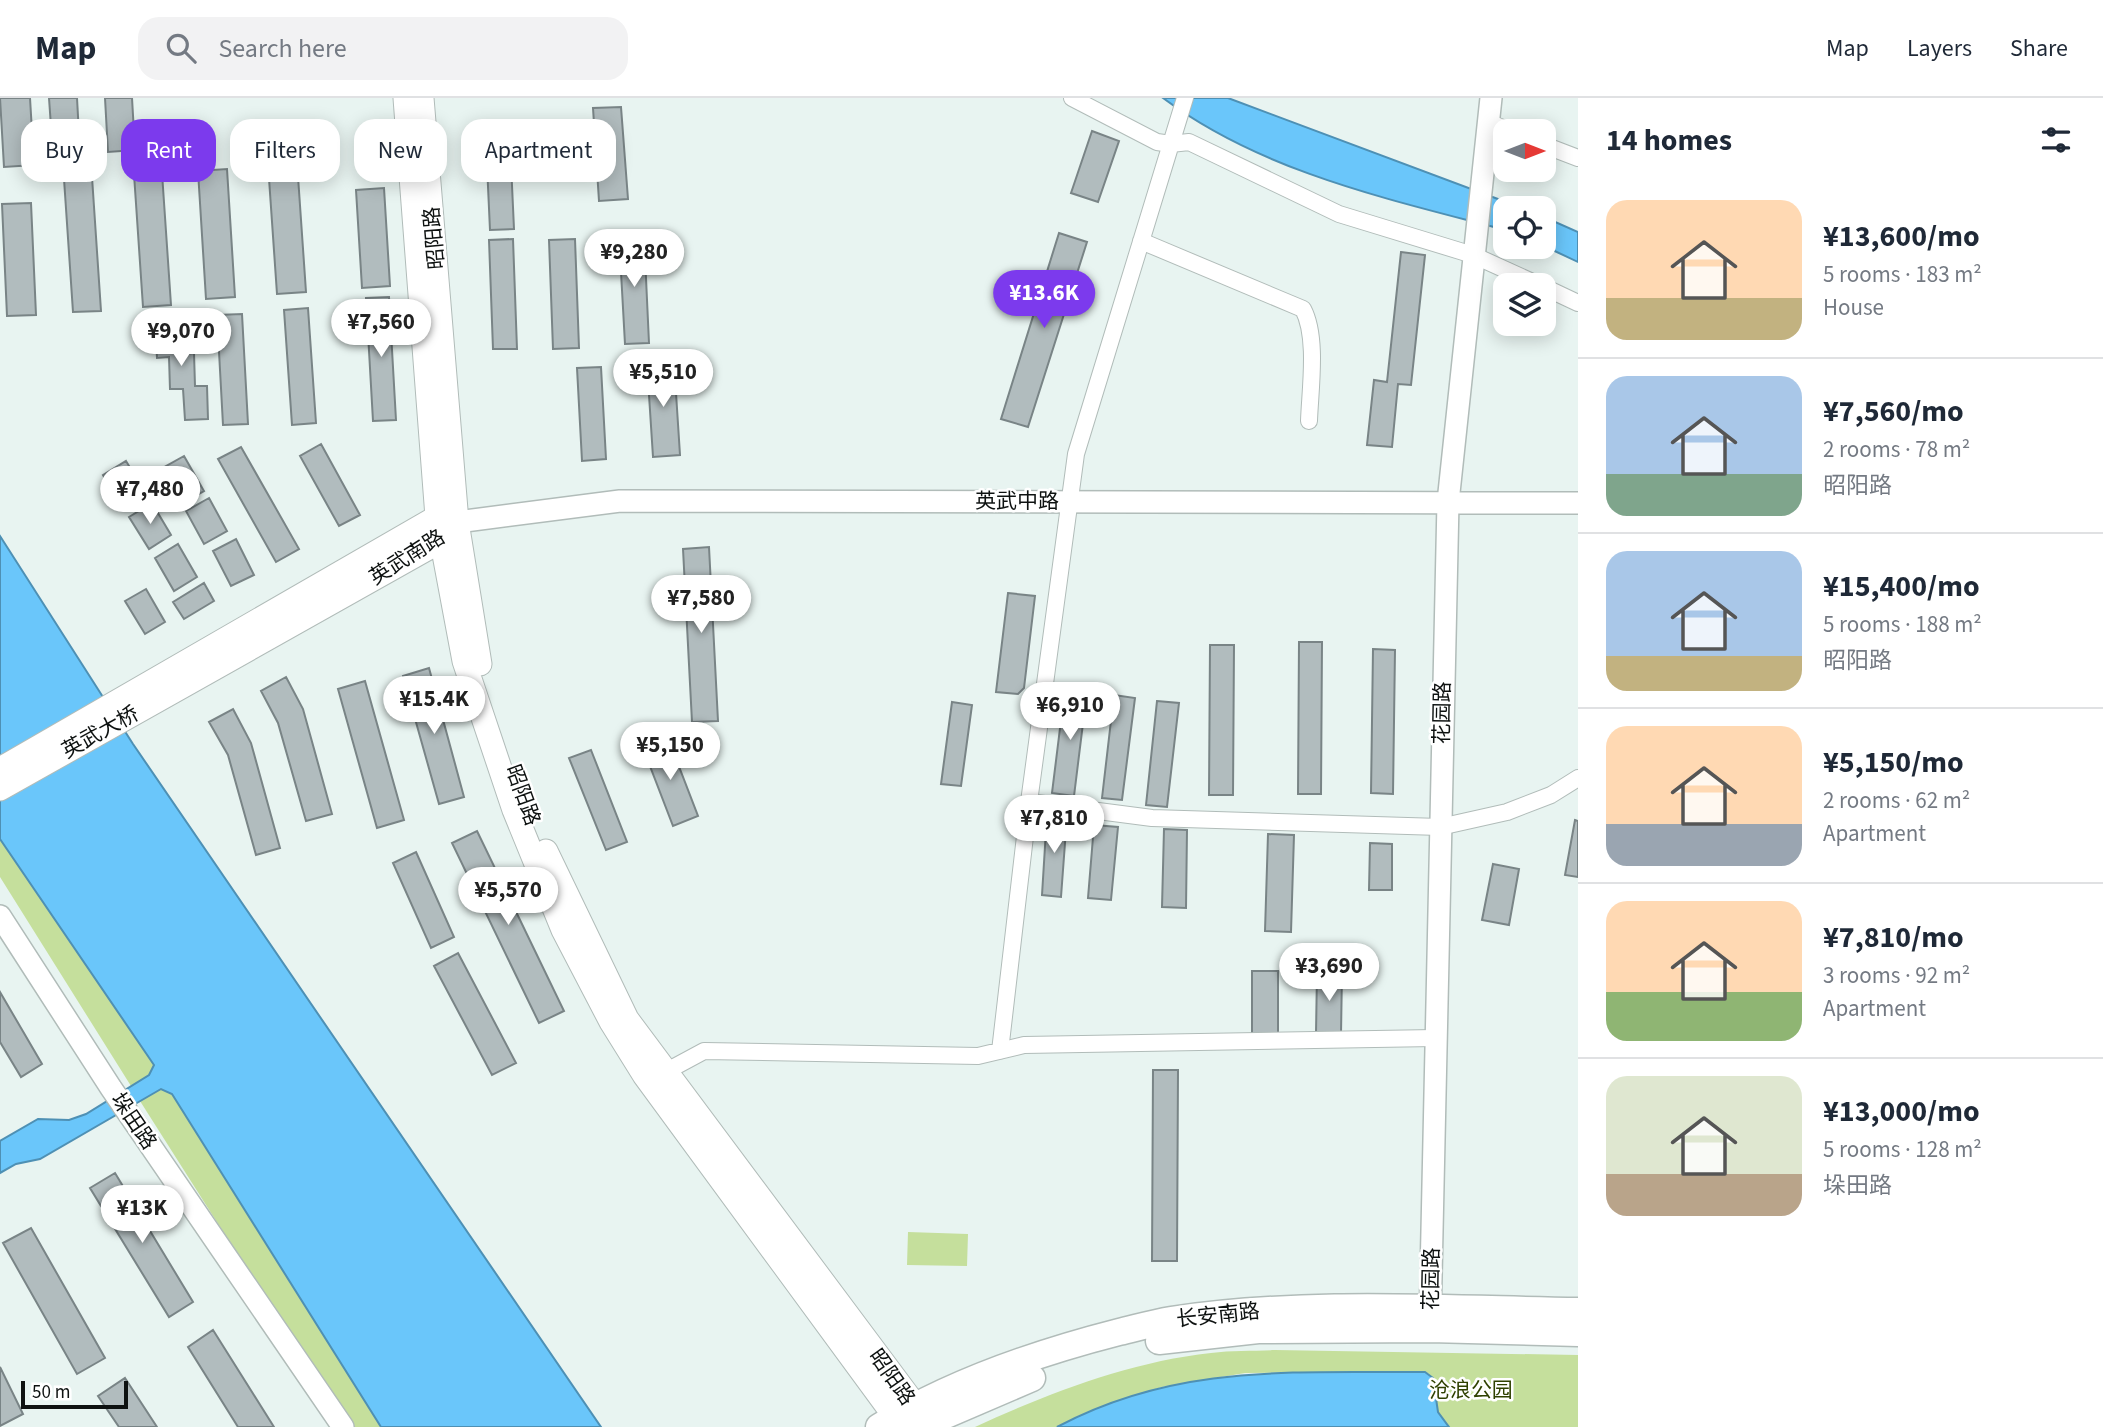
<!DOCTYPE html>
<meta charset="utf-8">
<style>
:root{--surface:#fff;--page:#f2f2f3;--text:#1f2937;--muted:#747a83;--line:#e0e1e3;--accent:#7c3aed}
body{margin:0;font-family:"Source Sans 3","Noto Sans SC",sans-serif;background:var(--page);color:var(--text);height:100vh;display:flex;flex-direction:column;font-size:26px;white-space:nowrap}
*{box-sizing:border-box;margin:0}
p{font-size:23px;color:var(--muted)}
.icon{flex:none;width:38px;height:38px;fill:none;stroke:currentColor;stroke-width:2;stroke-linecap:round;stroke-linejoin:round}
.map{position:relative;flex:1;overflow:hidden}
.sheet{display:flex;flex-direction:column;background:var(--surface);width:525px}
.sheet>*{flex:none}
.guide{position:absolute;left:21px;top:21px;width:665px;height:63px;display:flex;gap:14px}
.needle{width:46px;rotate:90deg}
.tools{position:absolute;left:1493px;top:21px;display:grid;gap:14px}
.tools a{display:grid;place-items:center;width:63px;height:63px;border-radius:14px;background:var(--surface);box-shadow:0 4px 18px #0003;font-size:35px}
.scale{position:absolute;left:21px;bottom:18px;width:107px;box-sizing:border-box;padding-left:7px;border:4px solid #0e1211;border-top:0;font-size:19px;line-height:24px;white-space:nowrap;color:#0e1211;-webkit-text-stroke:5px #fff;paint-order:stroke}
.price{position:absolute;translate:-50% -60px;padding:0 16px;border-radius:24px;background:#fff;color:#222;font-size:23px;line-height:46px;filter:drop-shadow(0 2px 4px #0008)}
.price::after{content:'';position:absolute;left:50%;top:42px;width:21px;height:16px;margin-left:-10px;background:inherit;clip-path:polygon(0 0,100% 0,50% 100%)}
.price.on{background:var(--accent);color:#fff}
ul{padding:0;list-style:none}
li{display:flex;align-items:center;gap:21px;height:175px;padding:0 28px}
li+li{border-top:2px solid var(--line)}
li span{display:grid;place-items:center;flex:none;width:196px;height:140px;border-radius:21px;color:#555}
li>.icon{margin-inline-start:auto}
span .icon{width:84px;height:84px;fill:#fffc;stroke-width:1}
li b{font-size:30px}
h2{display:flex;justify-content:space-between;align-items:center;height:84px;padding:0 28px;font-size:30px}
.pill{padding:0 24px;border-radius:21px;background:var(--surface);box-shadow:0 4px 18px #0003;font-size:24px;line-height:63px}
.pill.on{background:var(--accent);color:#fff}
header{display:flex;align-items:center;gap:42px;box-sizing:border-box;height:98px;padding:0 35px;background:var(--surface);border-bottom:2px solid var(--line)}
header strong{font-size:33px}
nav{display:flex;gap:38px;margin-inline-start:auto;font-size:24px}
.search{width:490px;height:63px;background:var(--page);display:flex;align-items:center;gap:18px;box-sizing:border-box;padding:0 24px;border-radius:21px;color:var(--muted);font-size:26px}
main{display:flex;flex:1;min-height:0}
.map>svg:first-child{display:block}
.green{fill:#c5df9c}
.water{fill:#6ac6fa;stroke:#4e90b4;stroke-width:2}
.building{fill:#b1bcbe;stroke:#798486;stroke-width:2}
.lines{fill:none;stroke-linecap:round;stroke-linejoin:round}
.minor-casing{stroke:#b1bcb9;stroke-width:18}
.tertiary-casing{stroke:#b1bcb9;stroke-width:24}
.secondary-casing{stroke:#b1bcb9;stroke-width:25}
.primary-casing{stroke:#b1bcb9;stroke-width:29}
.minor{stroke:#fff;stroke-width:16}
.tertiary{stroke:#fff;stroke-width:21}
.secondary{stroke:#fff;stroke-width:23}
.primary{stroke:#fff;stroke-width:26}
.labels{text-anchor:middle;stroke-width:5;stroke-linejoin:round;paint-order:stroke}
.street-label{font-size:21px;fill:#0e1211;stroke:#fff}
.park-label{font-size:21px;fill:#2f4101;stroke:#fff}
</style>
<header>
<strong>Map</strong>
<div class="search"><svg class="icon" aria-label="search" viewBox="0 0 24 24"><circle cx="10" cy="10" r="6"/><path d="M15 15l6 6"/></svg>Search here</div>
<nav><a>Map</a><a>Layers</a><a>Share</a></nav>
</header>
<main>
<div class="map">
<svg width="1578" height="1329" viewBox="0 0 1578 1329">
<rect width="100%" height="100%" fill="#e8f4f1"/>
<path class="green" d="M0 741 154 967 149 977 131 988 0 779Z
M161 991 172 996 381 1329H347L140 1003Z
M908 1134 968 1136 967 1168 907 1167Z
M1275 1252 1578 1257V1329H1449L1438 1314 1429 1276 1425 1274 1245 1275 1162 1289 1114 1304 1057 1329H975C1049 1295 1129 1264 1211 1255 1232 1252 1254 1253 1275 1252Z"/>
<path class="water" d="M1163 0H1228L1522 110H1505V132C1388 101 1262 74 1163 0Z
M1544 119 1578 134V164L1544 148Z
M0 438 133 646 601 1329H381L172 996 161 991 40 1061 16 1066 0 1075V1043L38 1021 69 1022 86 1016 149 977 154 967 0 741Z
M1425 1274 1433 1280 1438 1314 1449 1329H1057C1177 1265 1294 1275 1425 1274Z"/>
<path class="building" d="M0 0H30L34 67 4 69Z
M49 0H77L80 55 53 57Z
M105 0H132L135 52 108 54Z
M621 9 628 101 599 103 593 10Z
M509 22 514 131 490 132 485 23Z
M1092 33 1119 43 1098 104 1071 95Z
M297 64 306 194 277 196 268 66Z
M227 71 235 199 206 201 198 73Z
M162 75 171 207 143 209 134 76Z
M92 79 101 213 73 214 64 81Z
M384 90 390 188 362 190 356 92Z
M31 105 36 217 7 218 2 106Z
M1059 135 1087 144 1028 329 1001 321Z
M644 137 649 245 625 246 619 138Z
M513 141 517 251H493L489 142Z
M575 141 579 250 553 251 549 142Z
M1401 154 1425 157 1411 287 1398 286 1392 349 1367 347 1374 282 1387 284Z
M389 199 396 322 373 323 366 200Z
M308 210 316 325 292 327 284 212Z
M242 216 248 326 223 327 217 217Z
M182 221 183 256 194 255 195 288H207L208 321 185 322 183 291H170L169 259 157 260 155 223Z
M674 264 680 357 653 359 647 266Z
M601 269 606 361 582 363 577 270Z
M321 346 360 417 339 428 300 358Z
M241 349 299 451 276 464 218 361Z
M184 358 204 393 181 406 161 371Z
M126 363 146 396 123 410 103 377Z
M209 400 227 433 204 446 186 413Z
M152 405 171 437 149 451 129 419Z
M236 441 254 477 231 488 213 453Z
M178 446 197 479 174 493 155 460Z
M709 449 718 623 692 624 683 451Z
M204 485 214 503 184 521 173 504Z
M146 491 165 524 145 536 125 503Z
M1008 495 1035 498 1024 590 1018 596 996 594Z
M1299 544H1322L1321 696H1298Z
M1210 547H1234L1233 697H1209Z
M1373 551 1395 552 1393 696 1371 695Z
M429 570 464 699 439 706 403 578Z
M286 579 303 611 332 716 306 723 278 625 261 593Z
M365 583 404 722 377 730 338 591Z
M1065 590 1087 593 1074 698 1052 695Z
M1114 597 1135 600 1122 702 1102 700Z
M1157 603 1179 605 1167 709 1146 707Z
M952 604 972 607 961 688 941 686Z
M233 611 251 645 280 750 256 757 228 657 209 624Z
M668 640 698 718 673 728 643 650Z
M591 652 627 744 606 752 569 660Z
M1047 716 1067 718 1061 799 1042 797Z
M1575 722 1578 723V779L1565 777Z
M1094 727 1118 729 1111 802 1088 800Z
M1164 731 1187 732 1186 810 1162 809Z
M477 733 564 913 539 925 452 745Z
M1268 736 1294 737 1291 834 1265 833Z
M1370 745 1392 746V792H1369Z
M416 754 454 839 431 850 393 765Z
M1493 766 1519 771 1509 827 1482 822Z
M458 855 516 965 492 977 434 868Z
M1252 873H1278V936H1252Z
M1317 875H1342L1341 936 1316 935Z
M0 894 42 966 21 979 0 944Z
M1153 972H1178L1177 1163H1152Z
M115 1075 193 1204 169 1219 90 1090Z
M31 1130 105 1260 77 1276 3 1145Z
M213 1232 274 1329H238L188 1249Z
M0 1269 23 1316 0 1328Z
M125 1280 157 1329H119L98 1298Z"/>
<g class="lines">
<g class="minor-casing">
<path id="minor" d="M1072 0 1157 44 1171 46 1189 44 1339 116 1473 157 1539 187
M1488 24 1510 33
M1544 47 1578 60
M1141 143 1303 211C1318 239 1310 292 1309 323
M1544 189 1578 205
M1029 704 1152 720 1440 729 1507 714 1551 697 1578 680
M1000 953 1029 704 1076 356 1185 0
M665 974 704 953 978 958 1024 947 1435 940"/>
</g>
<g class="tertiary-casing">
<path id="tertiary" d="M457 424 620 403 1578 405
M0 818 111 990 343 1329
M1430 1224 1448 404 1491 0"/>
</g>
<g class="secondary-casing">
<path id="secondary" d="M405 0 437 419 464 563 514 712 563 832 611 924 644 977 895 1319 913 1326
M422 0 457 424 480 566
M0 671 437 419 457 424 441 443 0 691
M546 753 627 921 915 1307 918 1325"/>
</g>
<g class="primary-casing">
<path id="primary" d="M1159 1243 1258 1232 1430 1231 1578 1235
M879 1329C951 1284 1037 1255 1119 1234 1136 1230 1153 1225 1171 1222 1302 1202 1445 1211 1578 1213
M918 1329 1032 1280"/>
</g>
<use href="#minor" class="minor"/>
<use href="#tertiary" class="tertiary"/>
<use href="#secondary" class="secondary"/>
<use href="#primary" class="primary"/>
</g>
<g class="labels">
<g class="street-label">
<text transform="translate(434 140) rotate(-95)" y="7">昭阳路</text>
<text x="1017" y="410">英武中路</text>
<text transform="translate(407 459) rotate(-32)" y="7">英武南路</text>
<text transform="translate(1442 615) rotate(-89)" y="7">花园路</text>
<text transform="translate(100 634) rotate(-29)" y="7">英武大桥</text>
<text transform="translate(523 697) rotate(70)" y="7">昭阳路</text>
<text transform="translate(134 1023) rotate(56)" y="7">垛田路</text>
<text transform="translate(1431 1181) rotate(-89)" y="7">花园路</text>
<text transform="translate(1218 1217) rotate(-6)" y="7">长安南路</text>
<text transform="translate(892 1279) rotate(55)" y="7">昭阳路</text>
</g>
<g class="park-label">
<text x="1471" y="1299">沧浪公园</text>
</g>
</g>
</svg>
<div class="tools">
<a><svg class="needle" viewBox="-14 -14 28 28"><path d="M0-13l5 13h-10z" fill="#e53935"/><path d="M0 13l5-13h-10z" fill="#747a83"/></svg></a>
<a><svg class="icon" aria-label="locate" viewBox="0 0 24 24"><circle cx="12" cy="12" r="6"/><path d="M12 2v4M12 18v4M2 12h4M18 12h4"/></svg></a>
<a><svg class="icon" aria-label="layers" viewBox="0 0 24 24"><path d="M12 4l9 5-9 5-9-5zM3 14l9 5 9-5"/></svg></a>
</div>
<div class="scale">50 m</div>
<b class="price" style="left:634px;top:191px">¥9,280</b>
<b class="price on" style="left:1044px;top:232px">¥13.6K</b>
<b class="price" style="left:381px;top:261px">¥7,560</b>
<b class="price" style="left:181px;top:270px">¥9,070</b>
<b class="price" style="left:663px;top:311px">¥5,510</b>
<b class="price" style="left:150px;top:428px">¥7,480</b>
<b class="price" style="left:701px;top:537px">¥7,580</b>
<b class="price" style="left:434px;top:638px">¥15.4K</b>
<b class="price" style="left:1070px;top:644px">¥6,910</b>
<b class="price" style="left:670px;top:684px">¥5,150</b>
<b class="price" style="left:1054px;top:757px">¥7,810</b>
<b class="price" style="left:508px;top:829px">¥5,570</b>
<b class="price" style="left:1329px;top:905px">¥3,690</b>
<b class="price" style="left:142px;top:1147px">¥13K</b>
<div class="guide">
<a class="pill">Buy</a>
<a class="pill on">Rent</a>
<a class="pill">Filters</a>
<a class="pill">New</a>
<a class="pill">Apartment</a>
</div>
</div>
<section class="sheet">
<h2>14 homes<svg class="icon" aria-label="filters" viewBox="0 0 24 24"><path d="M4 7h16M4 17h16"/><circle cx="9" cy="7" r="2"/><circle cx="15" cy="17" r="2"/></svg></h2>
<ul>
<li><span style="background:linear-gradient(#ffd9b3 70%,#c2b280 0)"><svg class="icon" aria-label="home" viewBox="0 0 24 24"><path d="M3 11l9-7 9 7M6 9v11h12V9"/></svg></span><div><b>¥13,600/mo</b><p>5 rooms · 183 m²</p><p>House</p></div></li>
<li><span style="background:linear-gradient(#a9c7e8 70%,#7fa58c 0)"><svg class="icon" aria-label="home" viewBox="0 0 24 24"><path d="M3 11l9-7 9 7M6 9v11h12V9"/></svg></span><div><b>¥7,560/mo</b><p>2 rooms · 78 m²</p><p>昭阳路</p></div></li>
<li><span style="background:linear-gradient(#a9c7e8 75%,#c2b280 0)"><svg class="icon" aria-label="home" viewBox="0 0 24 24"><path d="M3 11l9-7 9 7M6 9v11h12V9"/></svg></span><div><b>¥15,400/mo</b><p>5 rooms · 188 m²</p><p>昭阳路</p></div></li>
<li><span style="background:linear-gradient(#ffd9b3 70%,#9aa5b1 0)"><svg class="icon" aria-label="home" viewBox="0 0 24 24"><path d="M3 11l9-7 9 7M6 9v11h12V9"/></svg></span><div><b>¥5,150/mo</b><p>2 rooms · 62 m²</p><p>Apartment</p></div></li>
<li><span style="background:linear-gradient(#ffd9b3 65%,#8fb573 0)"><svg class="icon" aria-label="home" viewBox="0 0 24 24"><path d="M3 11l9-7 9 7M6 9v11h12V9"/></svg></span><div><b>¥7,810/mo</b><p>3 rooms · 92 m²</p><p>Apartment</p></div></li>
<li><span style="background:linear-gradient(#dfe7d0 70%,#b9a48a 0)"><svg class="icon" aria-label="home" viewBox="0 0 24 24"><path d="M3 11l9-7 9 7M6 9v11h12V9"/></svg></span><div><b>¥13,000/mo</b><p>5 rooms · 128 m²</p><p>垛田路</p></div></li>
</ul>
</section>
</main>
